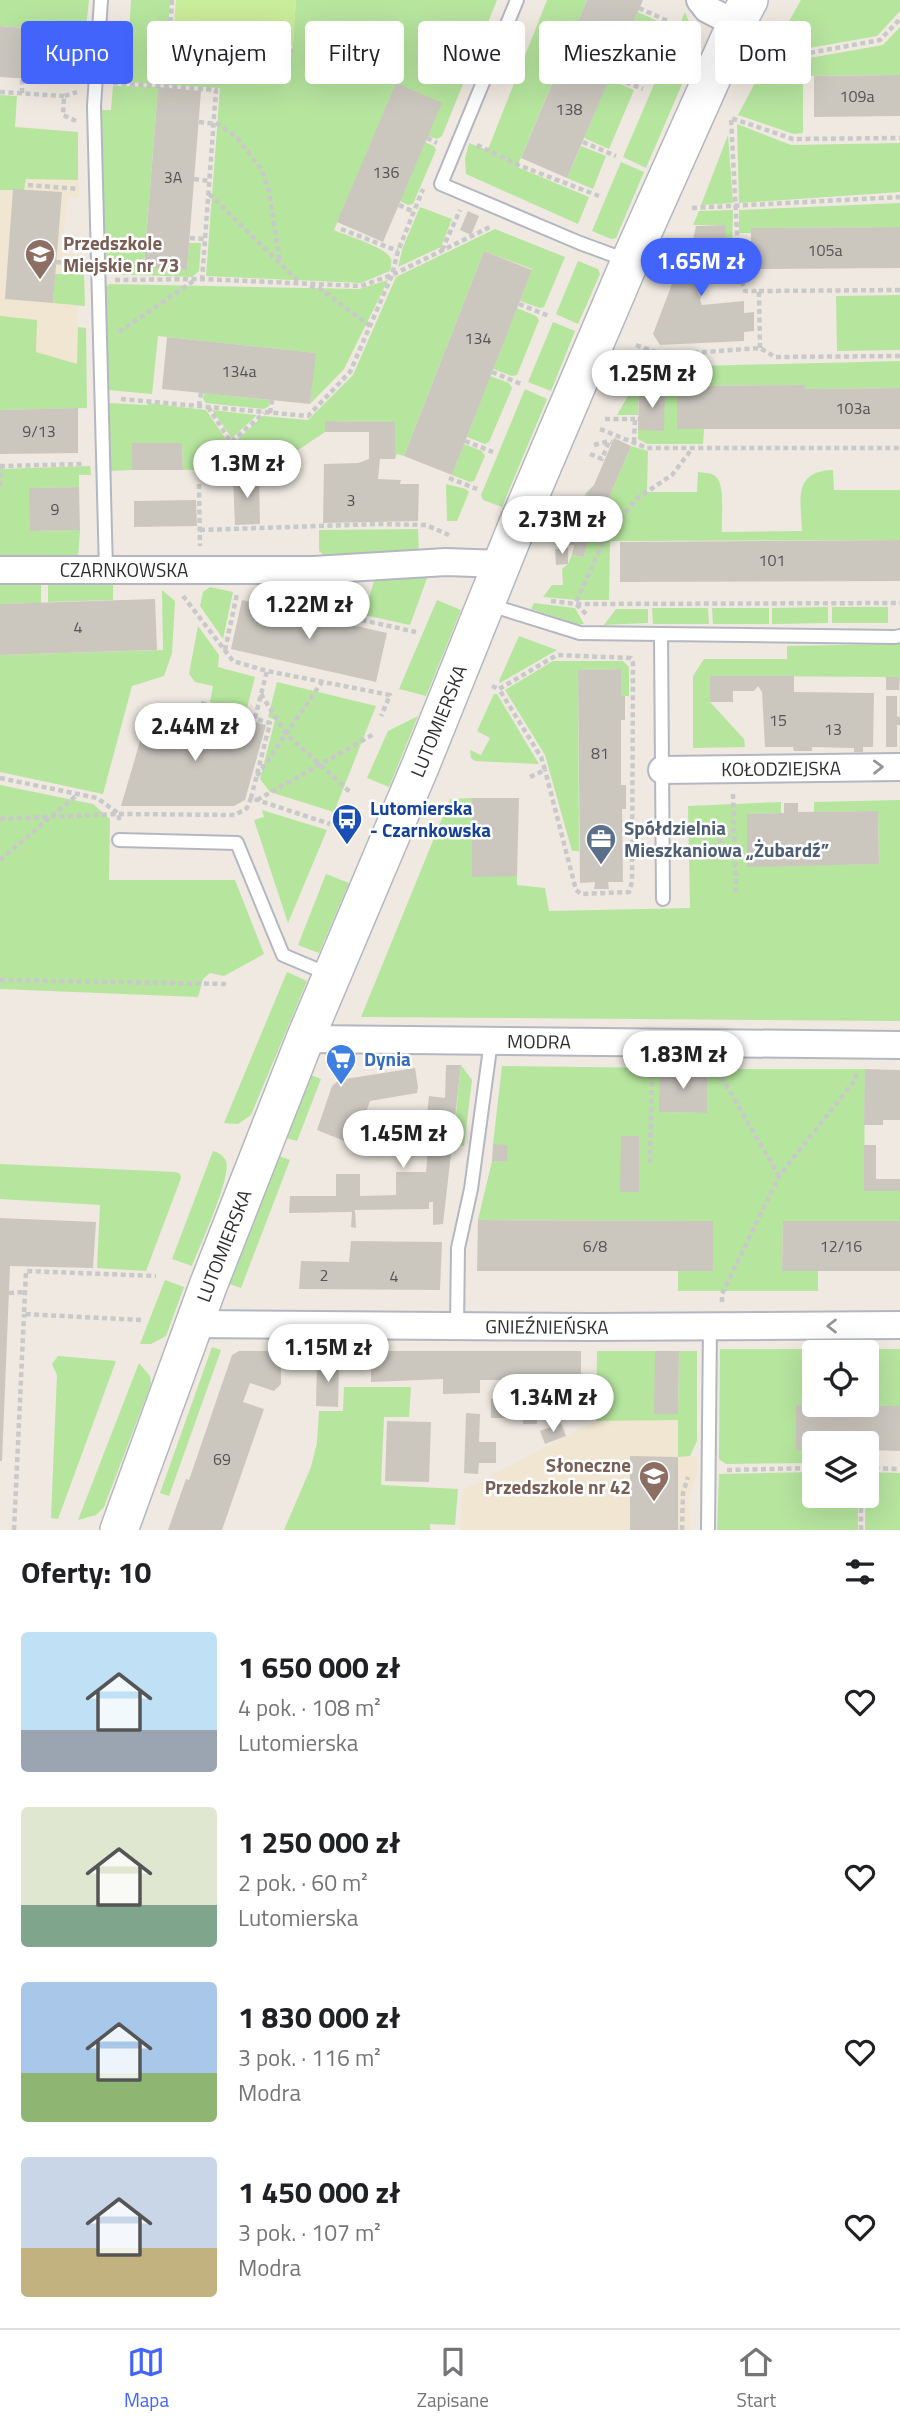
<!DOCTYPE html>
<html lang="pl">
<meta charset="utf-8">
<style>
:root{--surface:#fff;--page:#f6f6f6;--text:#202124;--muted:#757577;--line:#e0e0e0;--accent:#4264fb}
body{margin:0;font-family:"Titillium Web",sans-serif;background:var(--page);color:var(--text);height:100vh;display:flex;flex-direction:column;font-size:26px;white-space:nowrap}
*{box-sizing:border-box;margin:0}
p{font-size:23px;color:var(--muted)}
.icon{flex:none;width:38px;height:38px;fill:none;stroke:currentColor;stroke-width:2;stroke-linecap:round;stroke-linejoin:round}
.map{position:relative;height:1530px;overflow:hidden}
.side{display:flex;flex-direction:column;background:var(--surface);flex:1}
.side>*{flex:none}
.guide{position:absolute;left:21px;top:21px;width:859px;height:63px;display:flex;gap:14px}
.buttons{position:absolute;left:802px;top:1340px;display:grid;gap:14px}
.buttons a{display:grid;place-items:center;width:77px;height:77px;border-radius:7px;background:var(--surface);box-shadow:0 7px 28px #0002;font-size:35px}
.price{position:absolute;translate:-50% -60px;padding:0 16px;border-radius:24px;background:#fff;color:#222;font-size:23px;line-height:46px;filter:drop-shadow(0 2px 4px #0008)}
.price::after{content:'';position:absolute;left:50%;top:42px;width:21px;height:16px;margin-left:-10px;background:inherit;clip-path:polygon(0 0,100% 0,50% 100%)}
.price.current{background:var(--accent);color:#fff}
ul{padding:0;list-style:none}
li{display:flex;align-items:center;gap:21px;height:175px;padding:0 21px}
li span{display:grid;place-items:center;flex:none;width:196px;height:140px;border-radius:7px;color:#555}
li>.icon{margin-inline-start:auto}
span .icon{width:84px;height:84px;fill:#fffc;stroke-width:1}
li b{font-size:30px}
h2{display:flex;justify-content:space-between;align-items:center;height:84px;padding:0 21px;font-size:30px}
.chip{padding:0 24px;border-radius:7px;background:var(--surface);box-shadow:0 7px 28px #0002;font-size:24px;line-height:63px}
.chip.current{background:var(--accent);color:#fff}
.menu{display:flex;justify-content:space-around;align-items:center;height:98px;border-top:2px solid var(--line);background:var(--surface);font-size:19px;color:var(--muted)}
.menu a{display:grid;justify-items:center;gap:4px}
.menu .current{color:var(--accent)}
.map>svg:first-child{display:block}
.education{fill:#f0e6d1}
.green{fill:#b6e59e;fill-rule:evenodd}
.pitch{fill:#c9ec9a}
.building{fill:#cbc7bf}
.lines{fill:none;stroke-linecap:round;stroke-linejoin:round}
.service-casing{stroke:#b4b7c1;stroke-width:16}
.minor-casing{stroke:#b4b7c1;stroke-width:30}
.secondary-casing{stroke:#b4b7c1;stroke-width:40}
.path{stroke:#c9c9c9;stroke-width:4.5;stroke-dasharray:5 3.5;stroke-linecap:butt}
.service{stroke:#fff;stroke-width:12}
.minor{stroke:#fff;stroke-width:26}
.secondary{stroke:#fff;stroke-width:37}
.oneway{stroke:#969696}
.labels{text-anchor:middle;stroke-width:5;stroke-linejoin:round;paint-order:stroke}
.number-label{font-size:16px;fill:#555452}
.education-label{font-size:19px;font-weight:bold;fill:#785e54;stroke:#fff;text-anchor:start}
.street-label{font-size:19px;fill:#2e2e2e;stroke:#fff}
.transit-label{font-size:19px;font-weight:bold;fill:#164399;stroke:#fff;text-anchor:start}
.service-label{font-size:19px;font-weight:bold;fill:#4e5e75;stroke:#fff;text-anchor:start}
.shop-label{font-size:19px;font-weight:bold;fill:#366cbe;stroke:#fff;text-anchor:start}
</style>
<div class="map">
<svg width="900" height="1530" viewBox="0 0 900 1530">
<rect width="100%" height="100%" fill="#efe9e1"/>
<path class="education" d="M0 125 78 132 79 198 67 197 62 253 83 256 78 305V387L0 377Z
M678 1420 679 1456H697V1475L689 1496 690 1530H460L463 1490 596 1421Z"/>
<path class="green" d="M0 0H89L80 82 60 81 64 31 0 26Z
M131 0H170L167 45 292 54 296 0H497L442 136 437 139 428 136 396 84 334 230C346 236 387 247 391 259 392 262 391 268 390 271L361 283 206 276 220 88 126 82Z
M547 0H587L517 167 589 197 578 224 466 174 465 159 469 143 487 150 489 147Z
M801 0H900V11L877 36 770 55Z
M638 12 662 23 638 81 613 70Z
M685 12 693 33 692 61 646 168 623 157Z
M900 27V75L803 76V133L794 134 738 115 764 66 883 45Z
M609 79 634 90 609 149 584 138Z
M113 86 158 87 144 266 187 270 189 243H201L199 271 192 277 106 274 100 110H111Z
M0 95 17 96 15 127 78 132V180L26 179 24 190H0Z
M737 124 791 145 900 143V192L739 203Z
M728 135 733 203 701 205Z
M425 142 434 146 436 150 413 204 408 205 400 201Z
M581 146 606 156 593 189 567 178Z
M621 162 644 172 616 238 611 239 592 231Z
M900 203V227L751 228V233H739V210Z
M420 207 452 219 441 247 398 267 403 247Z
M733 210 732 252H727L724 225H693L699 211Z
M495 229 565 257 544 307 540 308 520 301 532 269 484 251 404 456 397 454 395 459V422L326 421 325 432 259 476 233 477 235 442 263 416 308 420 353 375 396 277Z
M578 261 598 269 600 274 578 324 556 314Z
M55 274H84L85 306 53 303Z
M388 280 344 369 310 404 315 353 158 336 152 394 108 390 106 287 109 284 359 289Z
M900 295V350L837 351 836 296Z
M517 308 536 316 539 320 517 375 512 376 493 369Z
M0 316 37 320 36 352 77 364 78 327 86 328 87 408 0 410Z
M553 322 575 331 551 391 528 382Z
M900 361V388L805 389V385L678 386 677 429H704L703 444H647L638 439V430H664L639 389 638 415H617L636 382 658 367Z
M490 376 509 383 512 388 489 442 485 444 467 437Z
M525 389 547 399 502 507 483 500 481 495Z
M204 393 270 400 269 406 264 409 206 403 203 399Z
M109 403 148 405V403L206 410 228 442 226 469 183 470 182 443 132 470 110 471Z
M212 410 257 415 232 438Z
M464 444 482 451 485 456 474 481 470 482 452 475Z
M631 446 648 451 647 492H697L698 472C703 473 710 472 715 476 726 484 721 519 722 532L802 531C801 501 792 471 833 470L834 490H900V540L610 541 609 600H577L543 597 552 585H563L562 569 568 564 572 555 584 557 589 528 570 524 586 493 594 502 605 507Z
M90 466 91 475H79V487L30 488V531L80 530 78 558 0 560V469Z
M446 484 466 489 469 492 457 521H447Z
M418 529 419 555H324L319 551V530Z
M430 570 410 625 364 615 374 581 386 572Z
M113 582V600L48 602V585Z
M41 584V603L0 604V585Z
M210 587 233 592 223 639 200 606 203 592Z
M162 590 175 601 172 653 164 676 132 686 103 794 0 772V655L163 650Z
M437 600 461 610 426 696 399 689Z
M534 603 575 608 584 624H577L531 609Z
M828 607V623L772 624V608Z
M832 607H888V623H832Z
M652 608H708L709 624H653Z
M712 608H769V624H713Z
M616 609H648V623L604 625Z
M198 626 219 655 218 667 255 677 246 712 210 702 213 686 195 682 189 674Z
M519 636 557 650 500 683 499 681Z
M900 644V677L711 676 710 702 744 739 745 747 693 748V676L704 659H787V646Z
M553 661H623L629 667V696H621L620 669 578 670 579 851H572L545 755 505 690Z
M277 682 376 706 334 812 270 792 260 779 275 720 268 717Z
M494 694H497L539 764 475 761 471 758 470 750 481 755 490 738 477 731Z
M418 716 389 787 367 778 388 731Z
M0 785 93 804 110 819 109 880H235L264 954 224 976 210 973 203 979 198 997 0 989Z
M472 798V876H517V885L545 888 549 911 690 908 688 806 781 802V813L747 814V866L879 864 878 811 814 812V802L900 800V1021L361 1017 450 799Z
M262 810 327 830 288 923 254 820 264 817Z
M326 874 349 883 319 953 298 945Z
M287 972 307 981 251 1115 238 1124 224 1123Z
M461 1065 472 1080 464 1146 453 1144Z
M502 1066 660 1068V1112L707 1113V1069H865L864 1191H900V1221H783L782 1271H818V1291H678V1271H713V1221L478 1220 492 1161 507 1162 493 1144Z
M311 1075 321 1079 297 1141 286 1138Z
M213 1151C219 1153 223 1155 226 1161 232 1177 199 1247 192 1266L172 1259Z
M279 1156 290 1160 241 1288 230 1284Z
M0 1164 176 1172 180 1174 181 1178 146 1271 97 1268 100 1205 0 1199Z
M165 1280 184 1287 166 1336 151 1344H140Z
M212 1347 221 1350 169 1496 160 1493Z
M720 1349H900V1406L796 1405V1450H814V1463L726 1464 719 1459ZM814 1353H866V1405H814Z
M597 1351H655V1414H678L679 1351H697V1441L690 1456 678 1457V1420L596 1421Z
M58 1356 116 1361 58 1519 51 1518 57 1375 52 1364Z
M139 1363 150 1376 151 1384 104 1507 96 1515 78 1520Z
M344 1387H411L409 1417H384L381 1485 458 1489 455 1525 430 1524V1530H284L311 1467 317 1443 319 1411H343Z
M814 1472V1496H858V1530H717L719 1474Z
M866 1472 900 1473V1530H865Z"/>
<path class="pitch" d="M176 0H296L293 46 173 38Z"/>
<path class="building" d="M587 0H643L567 178 521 158Z
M0 26 64 31 60 81 0 77Z
M900 75V116L814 117V76Z
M396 83 442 103 383 242 337 222Z
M158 87 201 91 187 270 144 267Z
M13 189 62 192 53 303 5 299Z
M468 211 479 216 471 235 460 230Z
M725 225 727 252H719L700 300 702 305 744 301V313L754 312V331L744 332V341L660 345 653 334 689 239H693L696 226Z
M900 227V268L751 269V228Z
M484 251 532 270 452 475 404 456Z
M167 337 316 353 310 404 162 389Z
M805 385V389L900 388V429H677V386Z
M639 389H665L664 431 638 430Z
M78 408V453L0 454V410Z
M325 421 395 422V459H380L378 479 401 480 400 484H419L418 521 323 523 324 464 358 463 369 459V432H325Z
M614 438 631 446 605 507 594 502 586 493 594 485Z
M132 443H182L183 470H132Z
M259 476 260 524 235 525 233 477Z
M79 487 80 530 30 531 29 488Z
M196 500 197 526 134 527V501Z
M570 524 590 528 584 557 572 555 574 545 566 544Z
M900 540V581L620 582V542Z
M568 548V564L556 565 555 549Z
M155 599 157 650 0 655V604Z
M242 600 387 633 376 682 231 649Z
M621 669V696H625V720H621V785H626V809H622L623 882H608L609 889H594L595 882 580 883 578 670Z
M710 676H794V692L874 693 873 747H863V752H854V748L812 747V751H794L793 747H765L762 692 758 686 754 691H733V702H710Z
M886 677H900L899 690H886Z
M886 696H897V716L900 717V725H897V747H886Z
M210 709 266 725 245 800 234 806H121L146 721 174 729 178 715 206 722Z
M472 798H519L517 876 472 877Z
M784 803H798V812L878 811 879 864 747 867V814L784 813Z
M446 1065H461L443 1224 433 1225V1202H429V1209L355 1210 356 1228 351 1227 352 1212 289 1213 290 1196H336V1174H360V1196L396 1195V1172H426L428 1151H423L429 1096 445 1098Z
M415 1068 418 1087 417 1093 370 1101 354 1145 317 1130 332 1086 339 1080Z
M660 1068 707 1069V1113L659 1112Z
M865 1069 900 1070V1120H883V1125H864Z
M621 1136H639V1192H620Z
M493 1144 508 1145 507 1162 492 1161Z
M864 1145H876V1179H900V1191H864Z
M0 1218 96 1222 93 1268 10 1266 2 1461H0Z
M478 1220 713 1221V1271H477Z
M783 1221H900V1271H782Z
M351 1241 442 1242 440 1290 299 1289 301 1261 349 1262Z
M239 1351H281V1384L274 1391 250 1383 243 1402 264 1409 222 1530H168L186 1479 189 1480 232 1355Z
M371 1351H581V1374H559L558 1418H537V1424H523L524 1380H480V1393L443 1394V1379L371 1382Z
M655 1351H679L678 1414H654Z
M317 1362 339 1363 338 1407 316 1406Z
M491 1399H516V1418H491Z
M796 1405 900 1406V1451L866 1450V1444H814V1450H796Z
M466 1413 480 1414 479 1442H496V1463H479L478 1474 464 1473Z
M387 1421 431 1422 429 1482 385 1481Z
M561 1423 566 1436 545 1444 540 1431Z
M630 1456 678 1457V1530H630Z"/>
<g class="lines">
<g class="service-casing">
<path id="service" d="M101 0 94 106 106 571
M517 0 441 184 580 243 626 260
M490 605 580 633 895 637 900 636
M661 635 663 899
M119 840 237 843 283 955 328 974
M457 1326 458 1248 471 1189 491 1041
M708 1530 710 1326"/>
</g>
<g class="minor-casing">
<g id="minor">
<path d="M700 0 707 9 736 24"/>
<path id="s1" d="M0 570H314L446 562 502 564"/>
<path id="s2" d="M662 770 900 767"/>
<path id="s3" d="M305 1039 900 1045"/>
<path id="s4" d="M195 1324 590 1327 900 1325"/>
</g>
</g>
<g class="secondary-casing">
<g id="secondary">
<path id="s5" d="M119 1530 208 1286 305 1039 422 762 517 526 630 261 736 24 749 0"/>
</g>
</g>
<path class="path" d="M172 0 169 42 293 51
M639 8 670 22
M760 62 880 40 900 19
M610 76 643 89
M113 83 216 90 202 280
M0 92 64 96
M22 93V78
M76 121 63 115 64 96 77 92
M199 122 218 124 237 138 262 170 269 191 280 263
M427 138 437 143
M583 142 616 156
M477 145 518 165 599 196
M194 179 210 181
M28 185 79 189
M209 194 299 282
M399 205 414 212
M692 208 900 197
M341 229 398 251
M190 238 205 239
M442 250 460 210
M56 262 81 265
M115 280 200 279 361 286 392 275 492 226
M310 286 319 288 370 326
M759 291 900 290
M519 304 549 316
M119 332 195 280
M636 345 663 355 760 348 775 357 900 356
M760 348 759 291H745L739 272 731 118 793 139 900 138
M492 372 521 384
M121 399 308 416 350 372 392 275 398 251 423 189
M199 406 201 393
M208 407 231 442 264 413
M270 413 272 400
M605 419H635
M600 429 647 448H900
M465 441 493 452
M634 442 635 419H639
M594 445 609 441
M590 454 602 459 609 441 612 442
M0 466 85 464
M449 478 477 489
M199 484 200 546
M217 484 229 469 231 442
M0 486 1 466
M200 530 378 524 426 525 449 535
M183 596 233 661 267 671 390 695 381 716
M262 598 416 632
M551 601 576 604 900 603
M586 614 576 604 577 600 604 540 636 499 672 475 692 449
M225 650 237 594
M492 686 499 689
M261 694 286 734 350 792
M201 703 270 723 251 798
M255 718 267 671
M257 776 322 682
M530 777 545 770 541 757 499 689 557 655 631 658 633 663 632 882 629 892 581 894 576 890 545 770
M0 778 97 798 119 814V823
M733 794 736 895
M257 800 374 734
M0 819 119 814 235 815 247 808 251 798 330 824
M712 848 733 830
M0 860 78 794
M0 980 227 984
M723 1068V1080L779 1176
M650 1163 652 1066
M9 1293 25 1292
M722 1302V1294L779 1176 856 1079V1070
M141 1320 24 1314 26 1271 156 1276
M866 1468 900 1469
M727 1470 814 1468
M14 1530 24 1314
M682 1530 683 1493 688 1477
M861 1530V1496"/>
<use href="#service" class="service"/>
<use href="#minor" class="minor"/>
<use href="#secondary" class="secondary"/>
</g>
<defs><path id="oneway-chevron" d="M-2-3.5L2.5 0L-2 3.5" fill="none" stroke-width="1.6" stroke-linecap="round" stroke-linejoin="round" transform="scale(1.75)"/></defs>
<g class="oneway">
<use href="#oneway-chevron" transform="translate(878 767) rotate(-1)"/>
<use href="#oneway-chevron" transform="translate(832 1326) rotate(180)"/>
</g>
<defs>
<g id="school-pin" transform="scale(1.575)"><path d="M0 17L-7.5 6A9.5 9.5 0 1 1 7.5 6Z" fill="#8d6e63" stroke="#fff"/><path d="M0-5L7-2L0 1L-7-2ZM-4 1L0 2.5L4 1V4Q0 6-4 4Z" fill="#fff"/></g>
<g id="bus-pin" transform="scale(1.575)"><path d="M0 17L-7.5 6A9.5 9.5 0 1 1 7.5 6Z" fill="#1a4fb4" stroke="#fff"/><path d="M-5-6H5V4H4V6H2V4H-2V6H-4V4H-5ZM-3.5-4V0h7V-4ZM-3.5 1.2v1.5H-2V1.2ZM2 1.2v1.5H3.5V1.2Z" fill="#fff"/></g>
<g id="office-pin" transform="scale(1.575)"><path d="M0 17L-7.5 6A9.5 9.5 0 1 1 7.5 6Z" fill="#5c6f8a" stroke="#fff"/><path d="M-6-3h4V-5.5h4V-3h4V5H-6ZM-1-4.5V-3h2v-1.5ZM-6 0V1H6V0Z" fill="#fff"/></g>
<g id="supermarket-pin" transform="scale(1.575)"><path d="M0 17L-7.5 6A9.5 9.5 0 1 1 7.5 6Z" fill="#3f7fe0" stroke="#fff"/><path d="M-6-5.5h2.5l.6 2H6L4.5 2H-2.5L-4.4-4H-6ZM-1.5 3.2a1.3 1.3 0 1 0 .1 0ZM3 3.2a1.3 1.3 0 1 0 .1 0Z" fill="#fff"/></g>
</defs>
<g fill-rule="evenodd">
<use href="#school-pin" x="40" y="254"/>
<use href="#bus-pin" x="347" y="819"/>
<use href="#office-pin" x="601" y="839"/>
<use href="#supermarket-pin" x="341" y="1059"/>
<use href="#school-pin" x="654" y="1476"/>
</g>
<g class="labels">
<g class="number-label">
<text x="857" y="102">109a</text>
<text x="569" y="115">138</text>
<text x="386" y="178">136</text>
<text x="173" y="183">3A</text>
<text x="825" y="256">105a</text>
<text x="478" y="344">134</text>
<text x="239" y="377">134a</text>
<text x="853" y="414">103a</text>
<text x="39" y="437">9/13</text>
<text x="351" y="506">3</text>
<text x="55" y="515">9</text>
<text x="772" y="566">101</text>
<text x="78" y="633">4</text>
<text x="778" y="726">15</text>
<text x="833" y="735">13</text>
<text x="600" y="759">81</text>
<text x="595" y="1252">6/8</text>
<text x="841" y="1252">12/16</text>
<text x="324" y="1281">2</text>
<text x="394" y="1282">4</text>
<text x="222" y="1465">69</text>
</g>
<g class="education-label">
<text x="63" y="250">Przedszkole<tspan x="63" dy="22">Miejskie nr 73</tspan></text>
<text x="631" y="1472" text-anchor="end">Słoneczne<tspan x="631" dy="22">Przedszkole nr 42</tspan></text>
</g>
<g class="street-label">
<text dy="7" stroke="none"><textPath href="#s1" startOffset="124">CZARNKOWSKA</textPath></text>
<text dy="7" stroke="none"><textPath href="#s5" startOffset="870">LUTOMIERSKA</textPath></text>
<text dy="7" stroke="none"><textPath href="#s2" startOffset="119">KOŁODZIEJSKA</textPath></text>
<text dy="7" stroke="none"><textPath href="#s3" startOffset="234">MODRA</textPath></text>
<text dy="7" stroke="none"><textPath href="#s5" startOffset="303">LUTOMIERSKA</textPath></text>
<text dy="7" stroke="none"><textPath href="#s4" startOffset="352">GNIEŹNIEŃSKA</textPath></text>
</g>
<g class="transit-label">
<text x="370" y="815">Lutomierska<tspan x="370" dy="22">- Czarnkowska</tspan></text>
</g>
<g class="service-label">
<text x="624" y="835">Spółdzielnia<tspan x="624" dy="22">Mieszkaniowa „Żubardź”</tspan></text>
</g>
<g class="shop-label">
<text x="364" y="1066">Dynia</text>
</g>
</g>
</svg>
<div class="buttons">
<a><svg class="icon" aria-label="locate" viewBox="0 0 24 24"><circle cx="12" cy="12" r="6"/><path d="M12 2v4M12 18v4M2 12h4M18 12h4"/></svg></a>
<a><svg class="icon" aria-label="layers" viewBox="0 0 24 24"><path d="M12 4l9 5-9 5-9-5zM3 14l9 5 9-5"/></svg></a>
</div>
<b class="price current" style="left:701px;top:298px">1.65M zł</b>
<b class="price" style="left:652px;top:410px">1.25M zł</b>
<b class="price" style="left:247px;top:500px">1.3M zł</b>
<b class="price" style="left:562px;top:556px">2.73M zł</b>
<b class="price" style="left:309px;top:641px">1.22M zł</b>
<b class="price" style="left:195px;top:763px">2.44M zł</b>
<b class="price" style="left:683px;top:1091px">1.83M zł</b>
<b class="price" style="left:403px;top:1170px">1.45M zł</b>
<b class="price" style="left:328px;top:1384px">1.15M zł</b>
<b class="price" style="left:553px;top:1434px">1.34M zł</b>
<div class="guide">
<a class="chip current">Kupno</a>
<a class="chip">Wynajem</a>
<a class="chip">Filtry</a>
<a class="chip">Nowe</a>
<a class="chip">Mieszkanie</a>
<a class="chip">Dom</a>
</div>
</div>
<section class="side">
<h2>Oferty: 10<svg class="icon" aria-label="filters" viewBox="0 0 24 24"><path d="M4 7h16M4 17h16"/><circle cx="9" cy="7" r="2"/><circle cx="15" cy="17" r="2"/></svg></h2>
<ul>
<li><span style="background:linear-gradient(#bfe0f5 70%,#9aa5b1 0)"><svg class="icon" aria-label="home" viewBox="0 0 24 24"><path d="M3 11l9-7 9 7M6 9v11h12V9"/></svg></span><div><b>1 650 000 zł</b><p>4 pok. · 108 m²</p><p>Lutomierska</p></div><svg class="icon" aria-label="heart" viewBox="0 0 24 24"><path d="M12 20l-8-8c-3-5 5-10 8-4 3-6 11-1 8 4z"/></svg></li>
<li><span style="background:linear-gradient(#dfe7d0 70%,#7fa58c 0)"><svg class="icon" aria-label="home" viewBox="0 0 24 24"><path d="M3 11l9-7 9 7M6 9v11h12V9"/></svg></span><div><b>1 250 000 zł</b><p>2 pok. · 60 m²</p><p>Lutomierska</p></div><svg class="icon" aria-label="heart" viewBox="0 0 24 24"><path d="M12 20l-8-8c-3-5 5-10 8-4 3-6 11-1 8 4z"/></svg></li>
<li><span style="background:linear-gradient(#a9c7e8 65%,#8fb573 0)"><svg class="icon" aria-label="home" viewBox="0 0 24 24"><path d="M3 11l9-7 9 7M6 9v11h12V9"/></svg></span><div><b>1 830 000 zł</b><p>3 pok. · 116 m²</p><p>Modra</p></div><svg class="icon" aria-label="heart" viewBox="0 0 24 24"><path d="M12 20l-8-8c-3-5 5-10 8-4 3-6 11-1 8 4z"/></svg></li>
<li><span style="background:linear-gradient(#c9d6e8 65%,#c2b280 0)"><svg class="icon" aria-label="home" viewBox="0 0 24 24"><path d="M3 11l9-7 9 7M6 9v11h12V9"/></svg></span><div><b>1 450 000 zł</b><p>3 pok. · 107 m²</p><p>Modra</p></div><svg class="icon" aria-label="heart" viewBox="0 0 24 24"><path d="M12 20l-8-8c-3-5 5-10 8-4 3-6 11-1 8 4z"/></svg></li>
</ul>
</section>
<nav class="menu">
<a class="current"><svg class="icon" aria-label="map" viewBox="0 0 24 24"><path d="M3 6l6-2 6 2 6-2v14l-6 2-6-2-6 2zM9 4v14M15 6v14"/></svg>Mapa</a>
<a><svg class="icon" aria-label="saved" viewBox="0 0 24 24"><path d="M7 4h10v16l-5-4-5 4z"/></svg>Zapisane</a>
<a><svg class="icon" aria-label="home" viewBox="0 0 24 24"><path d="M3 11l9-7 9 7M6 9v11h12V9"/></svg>Start</a>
</nav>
